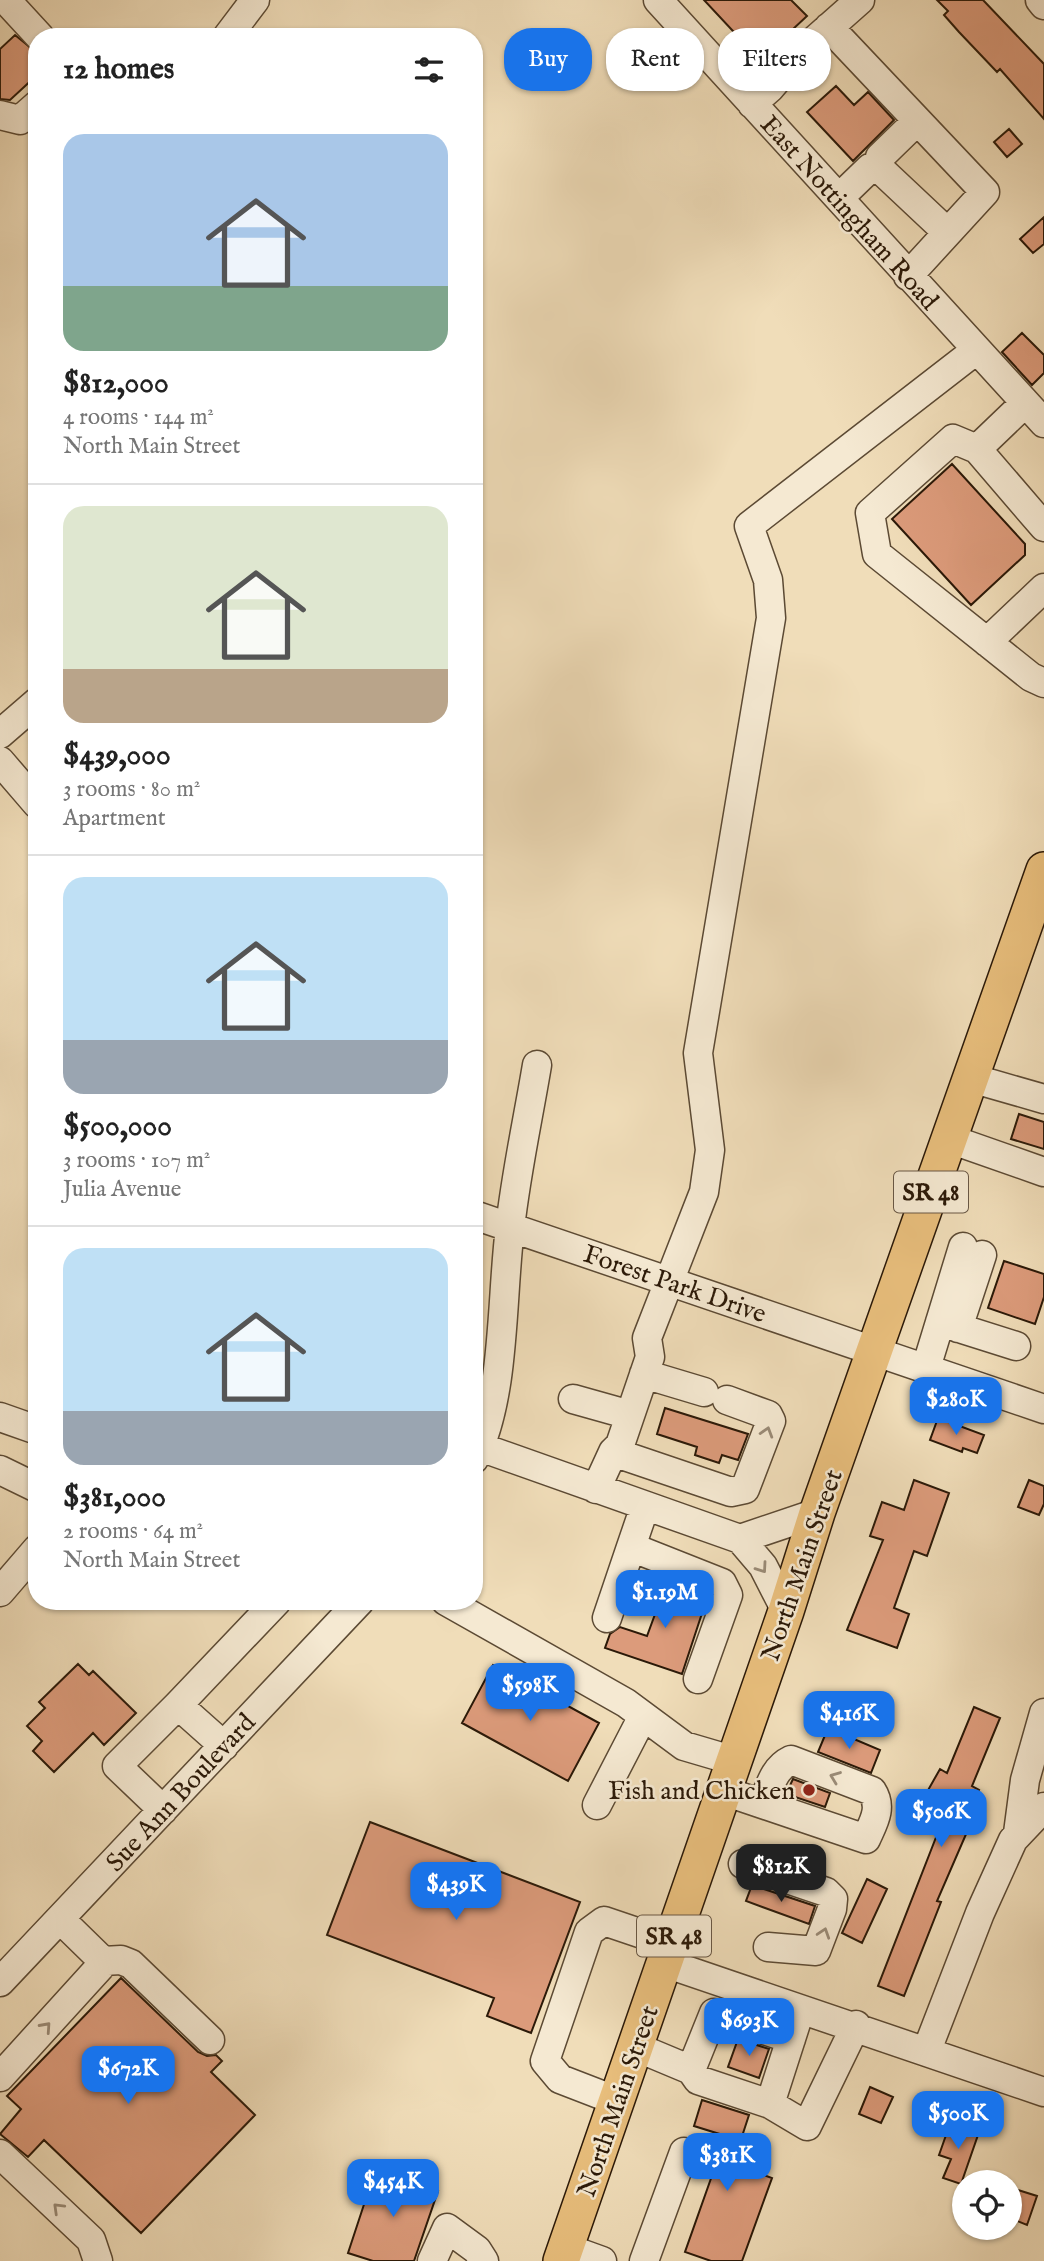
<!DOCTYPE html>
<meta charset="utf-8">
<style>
:root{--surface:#fff;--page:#f2f2f2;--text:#222;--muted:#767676;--line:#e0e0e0;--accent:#1a73e8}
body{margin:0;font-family:"IM FELL English",serif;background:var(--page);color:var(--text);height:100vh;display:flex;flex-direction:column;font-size:26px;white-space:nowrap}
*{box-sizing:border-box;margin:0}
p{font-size:23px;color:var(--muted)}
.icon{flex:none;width:38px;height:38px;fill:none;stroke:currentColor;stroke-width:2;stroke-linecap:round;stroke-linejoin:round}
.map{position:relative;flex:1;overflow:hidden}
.side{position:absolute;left:28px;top:28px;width:455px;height:1582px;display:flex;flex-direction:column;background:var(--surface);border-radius:28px;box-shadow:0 2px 5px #0004}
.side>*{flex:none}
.hud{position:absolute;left:504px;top:28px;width:434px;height:63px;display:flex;gap:14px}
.buttons{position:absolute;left:952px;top:2170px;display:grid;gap:14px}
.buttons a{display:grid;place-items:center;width:70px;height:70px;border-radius:50%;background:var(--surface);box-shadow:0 2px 5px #0004;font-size:35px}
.price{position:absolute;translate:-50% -60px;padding:0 16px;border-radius:14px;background:var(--accent);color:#fff;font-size:23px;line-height:46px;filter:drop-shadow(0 2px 4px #0008)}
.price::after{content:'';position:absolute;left:50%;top:42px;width:21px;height:16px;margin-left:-10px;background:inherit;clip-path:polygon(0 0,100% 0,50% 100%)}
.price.active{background:#222;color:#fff}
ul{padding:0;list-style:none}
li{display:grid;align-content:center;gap:14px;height:371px;padding:0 35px}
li+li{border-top:2px solid var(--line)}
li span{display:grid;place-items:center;height:217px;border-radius:21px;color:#555}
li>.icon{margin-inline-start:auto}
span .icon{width:126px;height:126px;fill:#fffc;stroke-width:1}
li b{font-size:30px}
h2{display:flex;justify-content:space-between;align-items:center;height:84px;padding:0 35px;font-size:30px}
.chip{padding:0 24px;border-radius:28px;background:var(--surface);box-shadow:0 2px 5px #0004;font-size:24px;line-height:63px}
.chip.active{background:var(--accent);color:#fff}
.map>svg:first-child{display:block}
.building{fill:#dc9b7b;stroke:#2b1908;stroke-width:2}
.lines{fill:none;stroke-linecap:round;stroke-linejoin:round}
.minor-casing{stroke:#5c4a34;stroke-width:31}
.major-casing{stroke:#2b1908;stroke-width:38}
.minor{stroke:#f5e9d2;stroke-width:28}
.major{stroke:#e8be7c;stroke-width:35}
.oneway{stroke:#9a8b77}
.poi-dot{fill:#8f2418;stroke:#f5e9d2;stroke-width:2.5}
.labels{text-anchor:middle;stroke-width:5;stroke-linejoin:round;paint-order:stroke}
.shield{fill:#f5e9d2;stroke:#685745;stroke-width:2}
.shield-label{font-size:24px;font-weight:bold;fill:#2b1908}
.street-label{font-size:26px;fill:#2b1908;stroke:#f5e9d2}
.poi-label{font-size:26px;fill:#2b1908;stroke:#f5e9d2;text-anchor:end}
</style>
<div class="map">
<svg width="1044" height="2261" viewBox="0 0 1044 2261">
<rect width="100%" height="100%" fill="#f0ddb9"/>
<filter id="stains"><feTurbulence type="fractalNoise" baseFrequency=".00286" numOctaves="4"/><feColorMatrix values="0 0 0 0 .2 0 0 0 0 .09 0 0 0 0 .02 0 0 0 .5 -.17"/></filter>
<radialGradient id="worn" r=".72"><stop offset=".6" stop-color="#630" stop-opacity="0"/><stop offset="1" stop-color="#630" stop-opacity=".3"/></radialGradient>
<path class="building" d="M704 0H791L807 16 760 60Z
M937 0H983L1044 64V119L1000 69 997 72 959 32 944 15 948 11Z
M15 35 37 53V75L10 100 0 99V49Z
M836 86 854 105 868 92 894 120 853 161 807 112Z
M1009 129 1022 144 1007 157 994 142Z
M1044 217V244L1033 253 1020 239Z
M1022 333 1044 355V373L1032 385 1002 352Z
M952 464 1025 544V555L971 605 892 519Z
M1019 1114 1044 1122V1149L1011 1139Z
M1004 1261 1044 1274V1297L1035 1324 988 1308Z
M665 1408 748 1434 738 1460 722 1455 719 1463 695 1455 697 1447 657 1434Z
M938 1418 984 1435 977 1453 963 1448 962 1452 930 1440Z
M914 1480 949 1493 927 1556 914 1551 894 1608 909 1614 897 1648 847 1630 883 1540 870 1536 882 1502 904 1510Z
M1029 1480 1044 1486V1504L1039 1515 1018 1507Z
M668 1579 708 1595 682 1674 605 1648 610 1634 620 1627 647 1636Z
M78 1664 89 1675 93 1671 136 1713 104 1745 93 1733 54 1772 33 1751 42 1741 27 1726 45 1708 39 1702Z
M493 1665 599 1723 568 1781 462 1723Z
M974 1707 1000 1718 972 1786 979 1790 962 1822 970 1825 937 1901 941 1902 904 1996 878 1986 949 1804 927 1792 940 1769 947 1773Z
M828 1728 880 1750 871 1773 818 1752Z
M793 1779 830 1793 825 1807 786 1794Z
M370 1822 580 1902 531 2033 487 2016 494 1998 327 1935Z
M867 1879 887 1889 862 1943 842 1933Z
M752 1885 815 1906 809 1924 746 1901Z
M121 1978 198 2052 207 2056 216 2055 222 2061 211 2072 255 2115 141 2233 44 2140 28 2157 0 2134 21 2109 7 2096Z
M738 2039 769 2049 759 2078 728 2067Z
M870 2087 893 2097 881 2123 859 2114Z
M702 2100 749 2115 733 2164 772 2178 742 2261H711L685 2252 726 2136 694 2126Z
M951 2121 979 2132 961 2184 943 2178 951 2159 939 2155Z
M376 2168 438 2191 414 2261H373L348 2253Z
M1018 2190 1037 2196 1027 2225 1010 2218Z"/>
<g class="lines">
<g class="minor-casing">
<path id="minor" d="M6 0 40 37
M658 0 1044 423
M1040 0 1044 5
M829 27 985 192 908 276
M227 37 255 0
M752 104 770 88 799 54 860 0
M0 115 20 120 37 105
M880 157 917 121
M880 169 947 232
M839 198 870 168
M1025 403 977 449 953 439 870 513 877 554 1031 677 1044 683
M977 449 1044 527
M987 642 1044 588
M0 734 37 702
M0 761 37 804
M971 1078 1044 1099
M950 1139 1044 1172
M474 1215 1044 1409
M940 1322 1016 1346
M958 1328 982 1255
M926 1368 963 1247
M644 1374 704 1392
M573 1399 630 1415
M0 1417 37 1430
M480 1447 740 1539
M613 1452 731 1492 745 1489 771 1421 768 1415 727 1400
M474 1459C506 1396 501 1298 510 1228 516 1173 528 1119 537 1065
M0 1470 37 1488
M596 1489 613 1452 620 1445 650 1357 647 1338 704 1192 710 1150 698 1053 771 618 768 580 749 526 975 351
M645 1506 631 1547 722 1583 728 1595 698 1679
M0 1592 37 1549
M446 1601 626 1703 684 1746 735 1761
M786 1611 763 1566 740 1539 817 1513
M607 1618 631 1547
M178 1705 277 1601
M724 1791 866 1839C873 1823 883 1808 872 1791L791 1760C774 1768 770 1786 763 1803
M597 1805 643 1716
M163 1810 117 1766 178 1705 224 1746
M1018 1833 1025 1780 1044 1713
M743 1864 826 1892 833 1899 832 1909 816 1951 768 1947
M103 1961 121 1960 131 1964 210 2040
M665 1963 1044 2092
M0 1982 360 1601
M636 2047 691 2070 698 2080 770 2104 807 2126 856 2025
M927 2050 980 1913 1013 1840 1044 1807
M691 2070 714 2013 791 2039
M0 2077 100 1967 103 1961 60 1919
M617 2101 560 2079 545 2061 589 1932 604 1921 672 1944
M770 2104 797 2020
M0 2154 91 2240 98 2261
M566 2248 602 2261
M432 2261 447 2228 477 2250 484 2261
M644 2261 684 2152"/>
</g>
<g class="major-casing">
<path id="major" d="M561 2261 786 1611 817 1513 1044 870"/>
</g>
<use href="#minor" class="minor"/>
<use href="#major" class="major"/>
</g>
<defs><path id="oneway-chevron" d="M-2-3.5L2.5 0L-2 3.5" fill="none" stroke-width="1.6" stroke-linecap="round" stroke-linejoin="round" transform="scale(1.75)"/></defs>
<g class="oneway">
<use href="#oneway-chevron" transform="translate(767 1432) rotate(-73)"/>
<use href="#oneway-chevron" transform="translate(762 1568) rotate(55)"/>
<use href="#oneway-chevron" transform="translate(835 1777) rotate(-159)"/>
<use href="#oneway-chevron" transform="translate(824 1933) rotate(-72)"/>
<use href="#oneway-chevron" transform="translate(46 2027) rotate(-48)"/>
<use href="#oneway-chevron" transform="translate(58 2208) rotate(-136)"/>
</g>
<circle class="poi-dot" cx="809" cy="1790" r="7"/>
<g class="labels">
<g class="shield">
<rect x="894" y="1171.5" width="74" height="41" rx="5"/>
<rect x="637" y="1915.5" width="74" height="41" rx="5"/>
</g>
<g class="shield-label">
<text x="931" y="1200">SR 48</text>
<text x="674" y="1944">SR 48</text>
</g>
<g class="street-label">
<text transform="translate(850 212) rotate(48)" y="9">East Nottingham Road</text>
<text transform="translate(675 1283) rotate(19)" y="9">Forest Park Drive</text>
<text transform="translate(801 1565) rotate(-71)" y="9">North Main Street</text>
<text transform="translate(180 1792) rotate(-47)" y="9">Sue Ann Boulevard</text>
<text transform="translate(617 2101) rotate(-71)" y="9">North Main Street</text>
</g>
<g class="poi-label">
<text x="795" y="1799">Fish and Chicken</text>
</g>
</g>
<rect width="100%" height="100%" filter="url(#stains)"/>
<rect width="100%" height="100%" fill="url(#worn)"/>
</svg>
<div class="buttons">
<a><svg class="icon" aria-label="locate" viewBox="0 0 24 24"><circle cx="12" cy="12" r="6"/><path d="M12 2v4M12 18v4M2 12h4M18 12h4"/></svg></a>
</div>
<b class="price" style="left:956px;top:1437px">$280K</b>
<b class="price" style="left:665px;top:1630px">$1.19M</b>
<b class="price" style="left:530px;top:1723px">$598K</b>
<b class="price" style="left:849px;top:1751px">$416K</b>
<b class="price" style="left:941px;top:1849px">$506K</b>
<b class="price active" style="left:781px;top:1904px">$812K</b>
<b class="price" style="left:456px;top:1922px">$439K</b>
<b class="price" style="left:749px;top:2058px">$693K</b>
<b class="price" style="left:128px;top:2106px">$672K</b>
<b class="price" style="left:958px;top:2151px">$500K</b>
<b class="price" style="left:727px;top:2193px">$381K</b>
<b class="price" style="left:393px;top:2219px">$454K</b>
<div class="hud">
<a class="chip active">Buy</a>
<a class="chip">Rent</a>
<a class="chip">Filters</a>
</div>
<section class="side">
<h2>12 homes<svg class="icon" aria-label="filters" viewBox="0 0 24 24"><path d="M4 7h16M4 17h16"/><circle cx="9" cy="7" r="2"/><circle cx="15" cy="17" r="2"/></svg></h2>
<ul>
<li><span style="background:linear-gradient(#a9c7e8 70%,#7fa58c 0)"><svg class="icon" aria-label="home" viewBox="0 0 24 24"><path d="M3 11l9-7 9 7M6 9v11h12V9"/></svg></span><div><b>$812,000</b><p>4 rooms · 144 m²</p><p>North Main Street</p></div></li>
<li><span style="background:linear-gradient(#dfe7d0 75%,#b9a48a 0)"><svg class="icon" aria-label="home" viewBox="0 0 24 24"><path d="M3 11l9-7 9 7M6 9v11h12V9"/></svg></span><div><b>$439,000</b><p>3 rooms · 80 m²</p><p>Apartment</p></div></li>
<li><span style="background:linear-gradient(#bfe0f5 75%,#9aa5b1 0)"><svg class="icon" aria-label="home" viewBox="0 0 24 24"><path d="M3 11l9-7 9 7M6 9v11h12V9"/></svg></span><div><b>$500,000</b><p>3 rooms · 107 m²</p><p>Julia Avenue</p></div></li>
<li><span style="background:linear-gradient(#bfe0f5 75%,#9aa5b1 0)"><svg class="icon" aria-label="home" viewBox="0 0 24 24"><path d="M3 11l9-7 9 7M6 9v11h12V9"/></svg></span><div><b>$381,000</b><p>2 rooms · 64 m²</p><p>North Main Street</p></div></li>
</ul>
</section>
</div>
